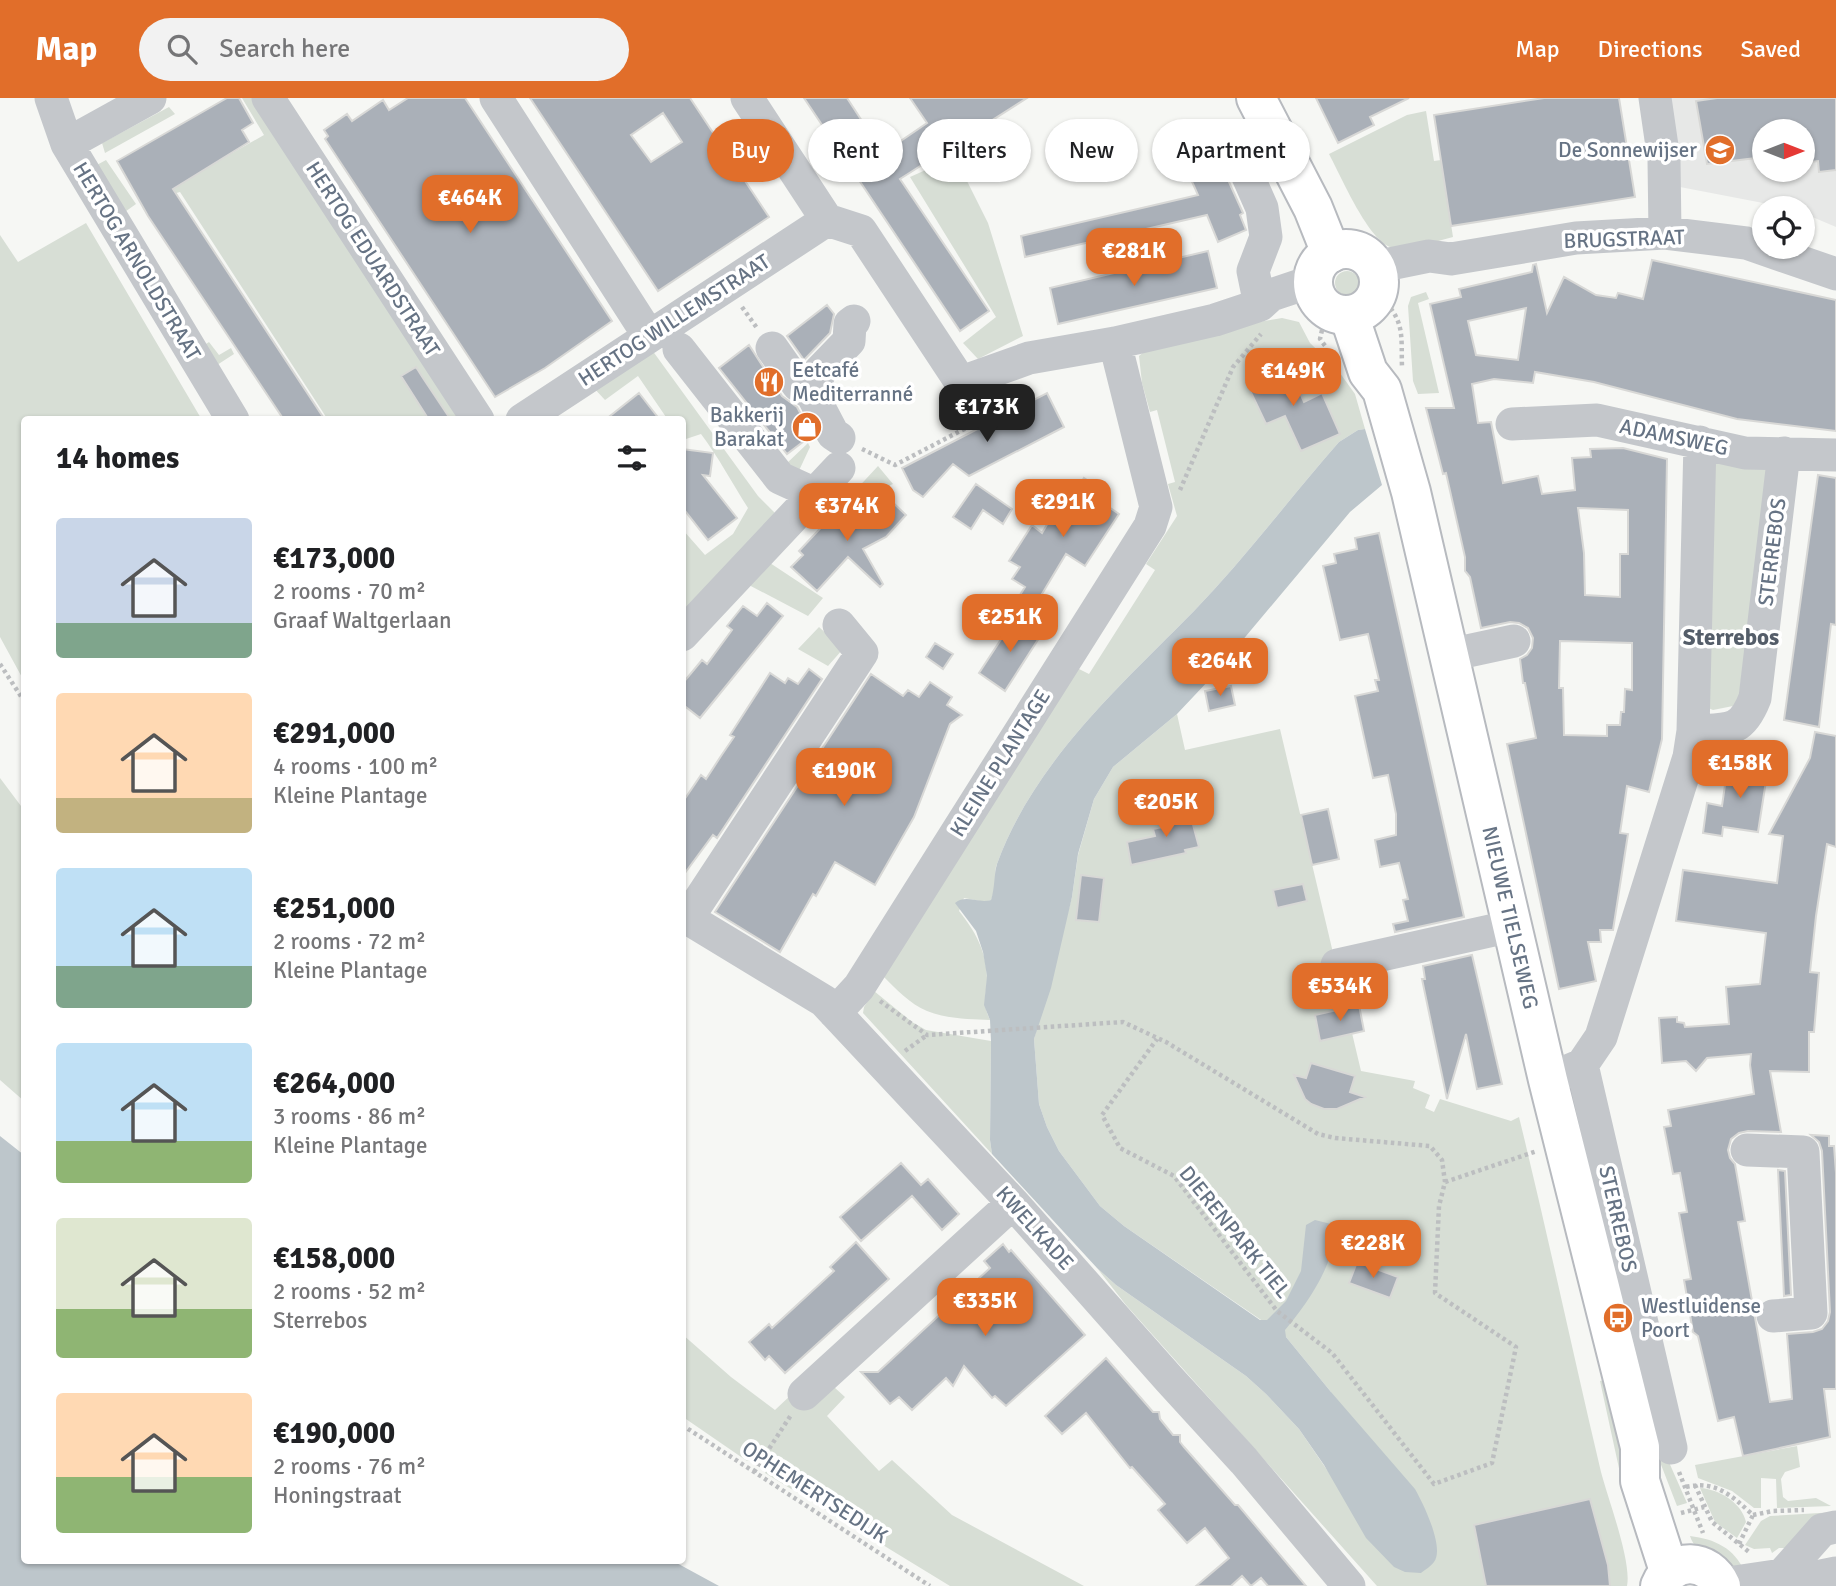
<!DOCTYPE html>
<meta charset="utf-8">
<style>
:root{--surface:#fff;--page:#f2f2f2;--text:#202124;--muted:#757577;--accent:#e16e2a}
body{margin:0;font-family:Signika,sans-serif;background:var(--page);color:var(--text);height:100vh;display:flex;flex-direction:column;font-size:26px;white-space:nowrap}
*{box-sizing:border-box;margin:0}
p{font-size:23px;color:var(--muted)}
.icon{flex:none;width:38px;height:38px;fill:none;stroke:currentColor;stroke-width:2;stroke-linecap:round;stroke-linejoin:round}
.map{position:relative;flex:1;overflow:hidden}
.side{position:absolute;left:21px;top:318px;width:665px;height:1148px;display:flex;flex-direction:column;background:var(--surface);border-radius:7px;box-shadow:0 2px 5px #0004}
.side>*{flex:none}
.hud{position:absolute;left:707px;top:21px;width:665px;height:63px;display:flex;gap:14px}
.needle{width:46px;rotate:90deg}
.controls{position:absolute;left:1752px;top:21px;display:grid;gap:14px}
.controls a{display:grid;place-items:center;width:63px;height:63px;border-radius:50%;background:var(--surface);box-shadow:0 2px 5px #0004;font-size:35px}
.price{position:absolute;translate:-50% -60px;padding:0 16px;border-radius:14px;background:var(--accent);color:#fff;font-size:23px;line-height:46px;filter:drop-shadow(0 2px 4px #0008)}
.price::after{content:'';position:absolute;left:50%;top:42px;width:21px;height:16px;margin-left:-10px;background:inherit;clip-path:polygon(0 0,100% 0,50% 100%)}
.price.current{background:#222;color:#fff}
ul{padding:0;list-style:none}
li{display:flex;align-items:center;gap:21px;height:175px;padding:0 35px}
li span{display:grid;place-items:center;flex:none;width:196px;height:140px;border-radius:7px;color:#555}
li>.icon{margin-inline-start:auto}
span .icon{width:84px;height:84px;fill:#fffc;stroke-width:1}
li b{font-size:30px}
h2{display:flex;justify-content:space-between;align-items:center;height:84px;padding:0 35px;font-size:30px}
.pill{padding:0 24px;border-radius:32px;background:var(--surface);box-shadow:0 2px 5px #0004;font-size:24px;line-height:63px}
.pill.current{background:var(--accent);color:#fff}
header{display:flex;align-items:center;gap:42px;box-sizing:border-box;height:98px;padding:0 35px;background:var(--accent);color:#fff}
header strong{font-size:33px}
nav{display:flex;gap:38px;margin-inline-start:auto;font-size:24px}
.search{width:490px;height:63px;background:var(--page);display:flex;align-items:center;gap:18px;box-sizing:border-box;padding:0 24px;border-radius:38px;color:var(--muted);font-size:26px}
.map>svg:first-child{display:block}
.built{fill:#e7e8e7;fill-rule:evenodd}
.green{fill:#d7ded5}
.water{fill:#bdc6cb}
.building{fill:#aab0b8;stroke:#d8d8d6;stroke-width:2;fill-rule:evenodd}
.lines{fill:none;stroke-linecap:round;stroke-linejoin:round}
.major-casing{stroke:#b7babf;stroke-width:42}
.path{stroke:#bcbec0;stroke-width:4.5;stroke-dasharray:3.5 3.5;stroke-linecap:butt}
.minor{stroke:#c4c7cb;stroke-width:33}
.major{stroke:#fff;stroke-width:38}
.labels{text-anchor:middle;stroke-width:7;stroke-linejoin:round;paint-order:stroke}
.poi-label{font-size:21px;fill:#667384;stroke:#fff;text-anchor:end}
.street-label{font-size:21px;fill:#667384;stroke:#fff}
.neighbourhood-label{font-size:23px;font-weight:bold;fill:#545d69;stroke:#fff}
</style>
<header>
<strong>Map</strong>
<div class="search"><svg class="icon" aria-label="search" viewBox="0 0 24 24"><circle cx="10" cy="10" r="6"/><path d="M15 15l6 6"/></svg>Search here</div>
<nav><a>Map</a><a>Directions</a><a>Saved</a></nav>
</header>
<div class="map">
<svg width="1836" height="1488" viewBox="0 0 1836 1488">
<rect width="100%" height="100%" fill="#f6f7f4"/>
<path class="built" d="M1670 0H1836V129L1803 115 1802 110H1789L1680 89ZM1764 33H1802V72H1764Z"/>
<path class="green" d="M242 0H253L468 322H328L180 94 173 96 169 91 264 37Z
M169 9 175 16 105 55 102 45Z
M1426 13 1434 63 1441 62 1453 139C1437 143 1408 153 1393 150 1369 145 1341 78 1329 56L1407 17Z
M955 59 988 125 1023 238 978 261 963 245 996 219 910 79Z
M106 62 136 106 122 116 95 68Z
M86 125 202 322H24V583L0 539V137L18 164Z
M1335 185a12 12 0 1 1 24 0a12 12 0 1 1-24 0Z
M1426 194 1429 201 1418 205 1439 295 1418 296 1413 283 1408 208 1411 199Z
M1282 220 1299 224 1310 245 1337 271 1355 296 1365 331 1358 332 1339 344C1290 400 1245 460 1194 513 1120 588 1034 664 997 766 994 772 997 779 995 786 995 792 993 797 991 802L985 804 964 800 959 813C975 833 986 852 987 879 987 898 981 902 990 922 970 921 946 921 927 913 910 906 896 891 883 878L1077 570 1089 576 1155 472 1146 466 1177 418 1168 386 1175 384 1157 312 1150 314 1142 285 1139 258C1165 232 1244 227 1282 220Z
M209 244 219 257 231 250 234 256 217 267 203 248Z
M652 252 758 398 780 420 683 529V432L705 457 733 436 748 410C732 385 719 360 701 336L683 342 682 322H668L638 278 605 302 592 288Z
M808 345 810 349 796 379 785 367Z
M1717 364 1768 367 1738 607 1713 612 1701 607 1711 372Z
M878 368 893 386 840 409Z
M770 465 823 500 808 518 747 486Z
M819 529 843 551 828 568 798 551Z
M1177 616 1185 652 1280 631 1361 973 1415 983 1413 990 1430 997 1425 1010 1434 1014 1440 1001 1511 1023 1519 1019C1548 1137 1573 1256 1601 1374 1608 1401 1632 1464 1627 1488H1377L1126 1207 1097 1170 1116 1187 1246 1278 1266 1296 1299 1331 1338 1388 1331 1294 1286 1239 1124 1128 1100 1108 1059 1053 1047 1029 1039 1006 1034 941 1072 799 1078 757 1094 701 1113 669Z
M0 680 24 712V1003L0 982Z
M874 893 912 924 926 932 991 943 990 1042 992 1056 863 915 864 909Z
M682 1236 731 1279 775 1312 792 1296 834 1289 845 1299 827 1318 879 1373 892 1362 952 1417 1084 1488H950L765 1375 766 1373 764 1364 757 1359 747 1363 683 1319Z
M1605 1282 1618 1342 1629 1349 1643 1418 1630 1421 1600 1283Z
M1648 1333 1668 1362 1687 1405 1677 1408Z
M1797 1348 1800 1369 1785 1374 1781 1381 1783 1399 1788 1403 1816 1400 1831 1408 1777 1410 1776 1381 1761 1380V1410H1754L1732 1393 1698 1380 1695 1367Z
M1700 1390C1719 1391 1742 1405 1746 1424L1737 1440 1715 1424Z
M1836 1414 1788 1450H1779L1772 1455 1770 1450 1754 1451 1745 1447 1761 1423 1770 1418Z
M1690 1438C1715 1441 1734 1450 1745 1474 1727 1466 1696 1459 1690 1438Z"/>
<path class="water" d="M1365 331 1382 387 1350 414 1210 581 1177 616 1113 669 1094 701 1078 756 1072 799 1051 890 1034 941 1039 1006 1047 1029 1059 1053 1100 1108 1124 1128 1260 1222H1267L1286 1203 1301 1173 1306 1127 1315 1122 1331 1126C1343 1156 1305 1209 1285 1232L1286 1239 1331 1294 1415 1391C1423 1405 1445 1450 1434 1464 1431 1468 1425 1472 1421 1475L1405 1474 1394 1469 1366 1440 1324 1367 1299 1331 1266 1296 1246 1278 1116 1187 1097 1170 992 1056 990 1042 991 943 990 922 984 907 987 878 983 854 976 833 955 805C966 796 979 806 991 802 995 790 994 775 997 766 1034 664 1120 588 1194 513 1245 460 1290 400 1339 344L1358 332Z
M0 1038 24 1057V1463H673L719 1488H0Z"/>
<path class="building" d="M227 0H239L253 25 242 32 249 44 173 91 325 322H284L148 118 117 63Z
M408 0H465L612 223 545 270 495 299 325 41 328 38 324 32 347 16 352 23 383 2 389 12Z
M530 0H690L769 119 658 193ZM663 15 682 44 651 64 631 37Z
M804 0H847L883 55 927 25 910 0H1027L900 81 989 213 960 233Z
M1316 0H1409L1370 19 1374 27 1338 45Z
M1544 0H1619L1635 99 1451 128 1434 17Z
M1717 0H1836V72L1819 74 1818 63 1802 65V33H1764V59L1707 66 1696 3Z
M1200 53 1207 61 1211 59 1218 76 1225 75 1243 115 1240 117 1246 132 1218 144 1207 117 1025 159 1021 138 1198 97 1185 68Z
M1208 153 1217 190 1058 226 1050 190Z
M1652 162 1836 202V333L1737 321 1594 284 1535 274 1533 285 1494 281 1472 286 1478 325 1491 324 1503 385 1538 378 1542 396 1575 392 1572 360 1591 359 1590 351 1623 350 1667 361 1662 641 1649 694 1627 688 1620 735 1628 736 1613 832H1600L1601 844H1588L1596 883 1559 891 1507 646 1536 640 1525 585H1523L1520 561 1527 557 1532 550 1533 540 1528 530 1519 525 1510 524 1481 530 1470 479 1465 473V459L1446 375 1443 376 1426 310H1454L1430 206 1461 199 1459 191 1532 174 1533 167 1536 166 1547 215 1564 179 1596 197 1616 200 1618 195 1643 201ZM1526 210 1518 262 1476 257 1468 223ZM1578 410 1628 412V456H1620V499L1585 497 1584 455ZM1560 543 1632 545V592L1625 591 1624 614H1621L1620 627H1607V638L1564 637 1563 590H1559Z
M827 207 834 216 830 235 804 262 787 238Z
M749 247 782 298 797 309 812 337 787 356 719 270Z
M1287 266 1304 304 1322 295 1340 336 1301 353 1285 318 1266 326 1246 284Z
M416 269 423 280 451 322H429L401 278Z
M639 295 660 322H605Z
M1047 295 1064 329 969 378 953 366 923 399 913 392 902 370Z
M682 351 713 355 710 378 703 377 737 420 708 442 682 409Z
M1818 377 1836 380V527L1831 526 1819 629 1784 622Z
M1084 380 1108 395 1103 405 1119 416 1085 468 1066 456 1036 506 1020 497 1025 489 1012 481 1020 469 1009 463 1032 427 1042 435 1061 403 1067 407Z
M976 386 1012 411 1003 426 983 412 971 431 953 419Z
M887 399 906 417 886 439 863 451 883 486 880 489 848 459 817 493 791 469 803 457 799 453 829 421 835 427Z
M1379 435 1464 819 1395 834 1393 826 1408 823 1403 802 1408 801 1399 765 1380 769 1375 742 1396 737V716L1388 677 1373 680 1355 598 1378 593 1375 582H1379L1368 536 1340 542 1323 468 1336 465 1334 456 1357 451 1355 440Z
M767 505 783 518 700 620 682 606V586L702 562 707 566 732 532 727 528 743 508 757 518Z
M1015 520 1041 537 1005 593 979 575Z
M935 545 953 556 943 571 926 559Z
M809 571 822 581 717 740 713 737 682 779V705L701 677 706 681 721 658 734 639 730 637 770 575 785 585 788 580 798 586Z
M871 576 903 598 908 592 919 599 930 584 952 599 947 607 962 617 950 626 914 719 875 787 835 764 816 798 813 796 780 854 715 814Z
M1231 588 1235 607 1209 613 1205 593Z
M1815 634 1836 638V749L1827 746 1816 818 1810 874 1819 875 1814 934H1809V974L1770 973 1781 1034 1748 1033 1739 1035 1731 1041 1728 1052 1730 1060 1735 1066 1745 1123 1738 1124 1770 1304 1792 1301 1787 1236 1813 1234 1822 1231 1828 1223 1830 1214 1822 1053 1819 1044 1811 1037 1829 1038V1048H1834L1836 1075V1291H1824L1830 1339 1743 1358 1734 1319 1718 1323 1698 1238 1693 1234 1684 1182 1691 1181 1679 1115 1687 1114 1680 1075 1673 1076 1664 1029 1671 1028 1668 1012 1754 996 1750 967 1751 956 1707 960 1696 973 1686 963 1662 965 1659 920 1677 919V924L1684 925 1685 929 1729 926 1726 889 1760 886 1766 835 1676 823 1683 772 1777 785 1783 738 1769 736 1810 660Z
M1743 660 1769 664 1758 734 1723 729 1722 738 1703 735 1707 705 1722 708 1727 673 1741 675Z
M1188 708 1199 749 1185 752 1186 755 1131 767 1127 744 1155 738 1153 731 1167 728 1164 713Z
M1328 711 1339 761 1312 767 1301 717Z
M1081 777 1104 780 1099 824 1076 822Z
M1303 786 1307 803 1277 810 1273 792Z
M1472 857 1502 986 1477 991 1466 936 1447 1001 1422 881H1425L1423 868Z
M1359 907 1364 933 1320 943 1315 917Z
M1311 965 1355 978 1350 994 1365 999 1337 1011H1324L1311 1006 1305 1001 1294 977 1306 980Z
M901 1065 921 1087 928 1081 959 1116 942 1132 912 1098 861 1143 840 1119Z
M1778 1072 1785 1073 1791 1197 1784 1198Z
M856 1144 889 1181 785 1275 769 1258 765 1262 749 1244 769 1226 772 1230 834 1173 830 1169Z
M1003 1146 1009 1154 1011 1152 1085 1237 1006 1308 995 1298 992 1300 964 1268 953 1288 946 1280 912 1312 899 1299 890 1306 861 1274H878L990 1170 984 1163Z
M1357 1164 1398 1179 1390 1200 1349 1185Z
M1106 1260 1153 1314H1159L1160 1321 1173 1337H1180V1344L1184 1349 1235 1407H1238L1306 1488H1268L1261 1480 1251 1488 1242 1478 1231 1488H1196L1229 1460 1205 1430 1187 1445 1158 1412 1165 1406 1132 1369 1130 1370 1086 1315 1062 1336 1045 1318Z
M1590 1401 1608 1467 1610 1488H1486L1474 1427Z"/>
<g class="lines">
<g class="major-casing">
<g id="major">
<path d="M1256 0 1313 110 1331 155"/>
<circle cx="1346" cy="184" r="33"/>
<path id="s1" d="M1349 217 1368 274 1382 292 1411 394 1548 982 1640 1349V1383L1669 1473"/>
<path d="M1660 1488C1672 1458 1709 1460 1721 1488"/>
</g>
</g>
<path class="path" d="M1386 205C1405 225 1401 242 1402 269
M742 209 757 230
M1322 232 1320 241 1326 249
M862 351 895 367 970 328 959 307
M1180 392 1233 269 1261 236
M0 566 24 603
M880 903 927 937 1123 924 1166 944 1318 1036 1335 1040 1430 1048 1442 1062 1445 1084 1439 1108 1435 1195 1516 1249 1492 1365 1434 1386 1332 1255 1277 1213 1174 1078 1120 1050 1102 1017 1157 941
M905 953 927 937
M1445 1084 1537 1053
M682 1327 930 1488
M754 1374 791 1317
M1679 1374 1703 1435
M1695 1387 1712 1424 1749 1454
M1686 1389C1716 1382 1732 1398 1753 1417
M1681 1415 1704 1409
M1753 1417 1773 1413 1804 1412
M1739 1446 1753 1417"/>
<path class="minor" d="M51 0 67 46 233 322
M268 0 478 322
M496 0 649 238
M747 0 827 122 861 133 958 280 970 281 1029 260 1115 245 1215 222 1260 207 1271 197 1313 183
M1655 0 1664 62 1665 135
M67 46 150 0
M1375 169 1429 158 1451 161 1576 140 1665 135 1746 145 1836 176
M1260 207 1253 173 1266 139 1262 110 1239 58 1243 45 1271 28
M772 250 798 287 812 296
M679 251 780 380 815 396
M522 322 827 122
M1512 326 1597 322 1745 355 1836 357
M839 340 833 336 812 296 820 273 849 243 850 226 854 223
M1700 344 1693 633C1728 631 1741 636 1755 600L1784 355
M682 537 839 370
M1449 557 1514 543
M682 817 824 903 1013 1105 1169 1281 1244 1363 1349 1488
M687 821 862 555 839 527
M1337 867 1512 828
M835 915 859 889 1150 428 1156 409 1115 245
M1582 967 1671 1350
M1563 975 1582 967 1601 939 1689 659 1693 633
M1747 1052 1803 1054 1811 1215 1773 1218
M804 1296 1013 1105
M1721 1486 1782 1477 1822 1432 1836 1429
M1792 1488 1797 1483 1836 1475"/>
<use href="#major" class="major"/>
</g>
<defs>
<g id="school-disc" transform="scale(1.575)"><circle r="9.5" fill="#e16e2a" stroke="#fff"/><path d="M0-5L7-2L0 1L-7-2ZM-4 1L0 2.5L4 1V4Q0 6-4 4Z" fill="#fff"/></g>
<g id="restaurant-disc" transform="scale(1.575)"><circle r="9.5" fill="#e16e2a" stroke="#fff"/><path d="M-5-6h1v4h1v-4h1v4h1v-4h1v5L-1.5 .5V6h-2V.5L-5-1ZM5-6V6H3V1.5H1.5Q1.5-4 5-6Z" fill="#fff"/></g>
<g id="shop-disc" transform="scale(1.575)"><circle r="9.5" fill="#e16e2a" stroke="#fff"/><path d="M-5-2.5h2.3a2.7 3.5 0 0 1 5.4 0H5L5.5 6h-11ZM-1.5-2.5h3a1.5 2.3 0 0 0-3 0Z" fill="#fff"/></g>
<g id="bus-disc" transform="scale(1.575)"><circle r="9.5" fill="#e16e2a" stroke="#fff"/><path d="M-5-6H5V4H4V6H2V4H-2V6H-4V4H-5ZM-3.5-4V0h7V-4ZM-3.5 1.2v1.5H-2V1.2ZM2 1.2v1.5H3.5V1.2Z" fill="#fff"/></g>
</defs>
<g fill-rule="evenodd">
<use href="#school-disc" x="1720" y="52"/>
<use href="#restaurant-disc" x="769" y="284"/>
<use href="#shop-disc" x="807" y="329"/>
<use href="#bus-disc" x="1618" y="1220"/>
</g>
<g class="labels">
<g class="poi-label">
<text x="1697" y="59">De Sonnewijser</text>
<text x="792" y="279" text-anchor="start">Eetcafé<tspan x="792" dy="24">Mediterranné</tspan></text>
<text x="784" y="324">Bakkerij<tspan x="784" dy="24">Barakat</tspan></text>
<text x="1641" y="1215" text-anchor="start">Westluidense<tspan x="1641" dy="24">Poort</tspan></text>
</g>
<g class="street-label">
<text transform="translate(1624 141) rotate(-2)" y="7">BRUGSTRAAT</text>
<text transform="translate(373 161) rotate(57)" y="7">HERTOG EDUARDSTRAAT</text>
<text transform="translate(137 163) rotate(59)" y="7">HERTOG ARNOLDSTRAAT</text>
<text transform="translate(674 222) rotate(-33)" y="7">HERTOG WILLEMSTRAAT</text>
<text transform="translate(1674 339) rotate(12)" y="7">ADAMSWEG</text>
<text transform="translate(1772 454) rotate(-83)" y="7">STERREBOS</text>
<text transform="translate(1000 665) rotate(-58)" y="7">KLEINE PLANTAGE</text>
<text dy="7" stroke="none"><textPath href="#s1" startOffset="626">NIEUWE TIELSEWEG</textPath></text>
<text transform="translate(1618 1121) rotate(77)" y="7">STERREBOS</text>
<text transform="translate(1035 1130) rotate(48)" y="7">KWELKADE</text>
<text transform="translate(1235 1134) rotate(51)" y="7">DIERENPARK TIEL</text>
<text transform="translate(815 1394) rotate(33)" y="7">OPHEMERTSEDIJK</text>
</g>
<g class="neighbourhood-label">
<text x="1731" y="547">Sterrebos</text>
</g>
</g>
</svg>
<div class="controls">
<a><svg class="needle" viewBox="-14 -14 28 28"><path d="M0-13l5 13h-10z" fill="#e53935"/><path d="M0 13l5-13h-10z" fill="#757577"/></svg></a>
<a><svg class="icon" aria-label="locate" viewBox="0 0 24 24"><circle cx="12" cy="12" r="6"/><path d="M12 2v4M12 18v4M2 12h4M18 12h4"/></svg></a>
</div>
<b class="price" style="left:470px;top:137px">€464K</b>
<b class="price" style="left:1134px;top:190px">€281K</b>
<b class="price" style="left:1293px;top:310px">€149K</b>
<b class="price current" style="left:987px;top:346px">€173K</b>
<b class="price" style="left:1063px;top:441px">€291K</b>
<b class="price" style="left:847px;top:445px">€374K</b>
<b class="price" style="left:1010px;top:556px">€251K</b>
<b class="price" style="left:1220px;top:600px">€264K</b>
<b class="price" style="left:1740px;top:702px">€158K</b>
<b class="price" style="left:844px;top:710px">€190K</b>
<b class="price" style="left:1166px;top:741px">€205K</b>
<b class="price" style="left:1340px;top:925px">€534K</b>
<b class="price" style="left:1373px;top:1182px">€228K</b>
<b class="price" style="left:985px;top:1240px">€335K</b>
<div class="hud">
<a class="pill current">Buy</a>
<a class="pill">Rent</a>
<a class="pill">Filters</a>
<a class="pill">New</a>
<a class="pill">Apartment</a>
</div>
<section class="side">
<h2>14 homes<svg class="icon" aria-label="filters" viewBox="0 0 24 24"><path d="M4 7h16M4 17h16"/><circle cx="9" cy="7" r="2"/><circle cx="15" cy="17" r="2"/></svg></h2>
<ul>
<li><span style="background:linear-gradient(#c9d6e8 75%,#7fa58c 0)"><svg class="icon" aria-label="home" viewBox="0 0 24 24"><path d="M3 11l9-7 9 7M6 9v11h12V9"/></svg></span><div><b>€173,000</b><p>2 rooms · 70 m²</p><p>Graaf Waltgerlaan</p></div></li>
<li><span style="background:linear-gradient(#ffd9b3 75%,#c2b280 0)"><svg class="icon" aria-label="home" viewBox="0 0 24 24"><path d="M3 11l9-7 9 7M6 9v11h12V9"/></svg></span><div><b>€291,000</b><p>4 rooms · 100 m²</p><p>Kleine Plantage</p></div></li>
<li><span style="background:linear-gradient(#bfe0f5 70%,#7fa58c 0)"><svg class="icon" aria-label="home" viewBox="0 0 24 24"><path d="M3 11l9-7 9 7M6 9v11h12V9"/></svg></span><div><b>€251,000</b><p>2 rooms · 72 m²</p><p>Kleine Plantage</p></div></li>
<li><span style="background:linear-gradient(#bfe0f5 70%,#8fb573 0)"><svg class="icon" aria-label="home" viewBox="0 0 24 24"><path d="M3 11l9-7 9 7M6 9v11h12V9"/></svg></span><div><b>€264,000</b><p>3 rooms · 86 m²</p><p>Kleine Plantage</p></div></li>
<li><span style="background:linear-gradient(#dfe7d0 65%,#8fb573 0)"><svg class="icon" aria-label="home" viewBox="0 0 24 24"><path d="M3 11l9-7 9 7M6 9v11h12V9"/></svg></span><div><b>€158,000</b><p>2 rooms · 52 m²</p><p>Sterrebos</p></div></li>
<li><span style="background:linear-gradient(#ffd9b3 60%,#8fb573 0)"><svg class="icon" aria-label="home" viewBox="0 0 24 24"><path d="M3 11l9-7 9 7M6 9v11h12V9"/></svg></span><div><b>€190,000</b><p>2 rooms · 76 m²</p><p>Honingstraat</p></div></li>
</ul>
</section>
</div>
